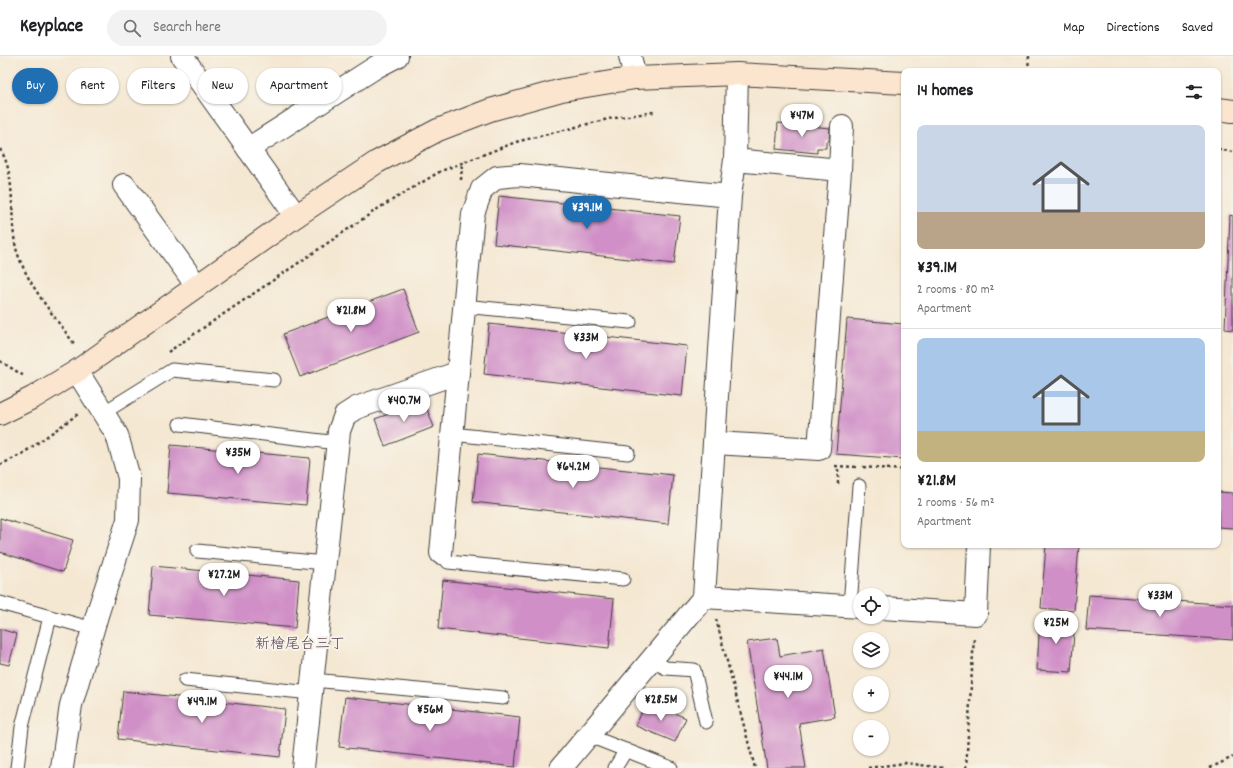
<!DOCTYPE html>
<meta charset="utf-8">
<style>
:root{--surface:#fff;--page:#f2f2f2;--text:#202124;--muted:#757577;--line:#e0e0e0;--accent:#1f6fb2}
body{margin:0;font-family:Dekko,"Klee One",sans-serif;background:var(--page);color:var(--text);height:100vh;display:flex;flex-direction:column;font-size:15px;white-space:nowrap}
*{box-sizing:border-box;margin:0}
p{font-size:13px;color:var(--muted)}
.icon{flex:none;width:22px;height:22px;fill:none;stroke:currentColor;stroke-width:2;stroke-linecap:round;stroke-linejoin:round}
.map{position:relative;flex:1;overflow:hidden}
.panel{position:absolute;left:901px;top:12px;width:320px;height:480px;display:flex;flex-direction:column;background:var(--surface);border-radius:8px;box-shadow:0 1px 3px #0004}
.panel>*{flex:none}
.banner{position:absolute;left:12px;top:12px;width:380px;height:36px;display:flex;gap:8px}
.fabs{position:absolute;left:853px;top:532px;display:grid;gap:8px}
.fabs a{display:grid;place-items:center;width:36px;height:36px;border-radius:50%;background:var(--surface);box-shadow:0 1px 3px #0004;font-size:20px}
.price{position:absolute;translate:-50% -34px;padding:0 9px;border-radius:14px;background:#fff;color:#222;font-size:13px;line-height:26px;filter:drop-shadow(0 1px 2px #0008)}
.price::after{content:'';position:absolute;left:50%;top:24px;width:12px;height:9px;margin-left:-6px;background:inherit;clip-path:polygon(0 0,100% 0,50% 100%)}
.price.on{background:var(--accent);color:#fff}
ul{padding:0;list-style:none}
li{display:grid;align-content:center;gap:8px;height:212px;padding:0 16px}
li+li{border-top:1px solid var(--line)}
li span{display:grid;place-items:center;height:124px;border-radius:8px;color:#555}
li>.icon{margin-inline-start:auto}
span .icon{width:72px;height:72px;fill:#fffc;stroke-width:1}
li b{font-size:17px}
h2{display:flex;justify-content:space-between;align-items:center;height:48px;padding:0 16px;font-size:17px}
.pill{padding:0 14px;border-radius:18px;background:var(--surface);box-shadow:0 1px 3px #0004;font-size:14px;line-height:36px}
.pill.on{background:var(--accent);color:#fff}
header{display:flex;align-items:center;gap:24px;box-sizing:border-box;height:56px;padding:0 20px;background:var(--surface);border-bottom:1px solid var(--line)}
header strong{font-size:19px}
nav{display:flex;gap:22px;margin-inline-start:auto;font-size:14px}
.search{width:280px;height:36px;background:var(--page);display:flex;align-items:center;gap:10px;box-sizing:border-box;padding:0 14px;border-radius:22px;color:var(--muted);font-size:15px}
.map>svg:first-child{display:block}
.building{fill:#d08fc7}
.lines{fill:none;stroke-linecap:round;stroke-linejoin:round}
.lane-casing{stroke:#3d3b37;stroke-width:15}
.street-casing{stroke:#3d3b37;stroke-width:24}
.secondary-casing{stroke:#3d3b37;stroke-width:24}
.path{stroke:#3d3b37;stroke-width:2.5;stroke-dasharray:3 3;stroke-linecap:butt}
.lane{stroke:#fff;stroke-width:13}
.street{stroke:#fff;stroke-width:22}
.secondary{stroke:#fce5cf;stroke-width:22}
.labels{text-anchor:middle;stroke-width:4;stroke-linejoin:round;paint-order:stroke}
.neighbourhood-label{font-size:15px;fill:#5b4458;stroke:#f7f3e8}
</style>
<header>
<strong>Keyplace</strong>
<div class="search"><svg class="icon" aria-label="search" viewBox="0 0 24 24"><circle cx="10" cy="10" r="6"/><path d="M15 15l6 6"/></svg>Search here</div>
<nav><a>Map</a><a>Directions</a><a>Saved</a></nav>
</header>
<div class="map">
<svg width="1233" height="712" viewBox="0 0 1233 712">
<rect width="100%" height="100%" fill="#f7f3e8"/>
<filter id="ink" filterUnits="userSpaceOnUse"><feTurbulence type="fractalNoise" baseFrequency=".025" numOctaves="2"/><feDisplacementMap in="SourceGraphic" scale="8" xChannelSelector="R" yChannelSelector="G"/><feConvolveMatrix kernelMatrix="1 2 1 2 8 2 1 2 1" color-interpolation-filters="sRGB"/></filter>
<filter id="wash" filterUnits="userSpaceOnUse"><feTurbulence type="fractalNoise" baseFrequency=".012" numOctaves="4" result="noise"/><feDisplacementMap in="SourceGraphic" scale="16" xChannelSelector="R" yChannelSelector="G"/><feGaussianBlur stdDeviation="0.9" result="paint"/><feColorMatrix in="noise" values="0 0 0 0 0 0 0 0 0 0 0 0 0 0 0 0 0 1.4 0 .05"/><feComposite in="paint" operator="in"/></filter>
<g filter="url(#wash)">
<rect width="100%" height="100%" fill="#f5e8d3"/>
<g id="blocks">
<path class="building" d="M778 67 830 72 829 85H826V92H817V97L776 93Z
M499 140 680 160 674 208 494 188Z
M1230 159 1233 160V274L1225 273Z
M403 233 419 276 300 321 283 278Z
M847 263 904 268V403L836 398Z
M489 268 687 290 682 340 484 318Z
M424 345 434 371 385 390 375 363Z
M171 389 310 402 306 449 167 437Z
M478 398 673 419 668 468 473 446Z
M1218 436 1233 437V472L1218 471Z
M0 462 73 484 63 516 0 496Z
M1046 489H1079L1074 555 1041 552Z
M153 510 299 524 295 572 149 559Z
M443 524 614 543 609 592 438 573Z
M1089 539 1233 549V584L1086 574Z
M1040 561 1075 564 1071 616 1037 614Z
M0 573 17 578 9 609 0 607Z
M777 582 780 600 824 592 835 661 799 667 806 712H767L747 586Z
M123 635 285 653 280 701 118 683Z
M345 641 520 661 515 711 339 691Z
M646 645 686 662 675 686 636 670Z"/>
</g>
</g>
<g filter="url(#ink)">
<use href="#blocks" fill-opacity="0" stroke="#3d3b37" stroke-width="1"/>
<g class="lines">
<g class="lane-casing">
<path id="lane" d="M463 250 630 266
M103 357 172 314 274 324
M180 368 338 387
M452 378 628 397
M197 495 325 507
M441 497 448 506 623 523
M0 547 93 573
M850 550 859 430
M650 604 666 612 694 614 706 666
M185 624 311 637
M313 624 503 642
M587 679 671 712
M17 712 22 671 50 561
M615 712 626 694"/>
</g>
<g class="street-casing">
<path id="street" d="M182 0 296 160
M630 0 635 22
M248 93 376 11 397 0
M840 114 842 70
M124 129 197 230
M714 387 819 393 840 114 735 104
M441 497 473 158 482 133 497 121 519 119 730 140
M704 541 860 551
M882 552 976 558 979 489
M62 712 71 649 98 556 128 464 129 422 117 379 77 315
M303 712 339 375 345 359 356 352 457 317
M561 712 704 541 730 140 735 104 737 18"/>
</g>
<g class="secondary-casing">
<path id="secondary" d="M1218 53 1233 55
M0 358 34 341 77 315 296 160 377 106 438 74 490 54 562 34 635 22 737 18 904 27"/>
</g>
<path class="path" d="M1028 15 1029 0
M0 93C17 119 9 163 16 192 25 226 55 261 75 289
M1218 93 1233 96
M461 124 462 107
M168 296 379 152 441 115 516 86 608 63 654 56
M0 305 24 320
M0 409 22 398 78 358
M835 410 858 411
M863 411 904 414
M838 428V410
M716 563 755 712
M868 712 905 707 944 712
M966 712 974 581
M1210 712 1233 701"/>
<use href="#lane" class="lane"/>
<use href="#street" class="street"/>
<use href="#secondary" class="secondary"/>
</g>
</g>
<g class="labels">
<g class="neighbourhood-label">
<text x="300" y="592">新檜尾台三丁</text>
</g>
</g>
</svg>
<div class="fabs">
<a><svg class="icon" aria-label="locate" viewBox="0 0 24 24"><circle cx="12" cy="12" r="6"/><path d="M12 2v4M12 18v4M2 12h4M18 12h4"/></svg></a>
<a><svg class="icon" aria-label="layers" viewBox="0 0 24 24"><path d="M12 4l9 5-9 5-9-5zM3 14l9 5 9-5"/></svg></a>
<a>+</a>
<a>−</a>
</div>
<b class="price" style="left:802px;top:82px">¥47M</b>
<b class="price on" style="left:587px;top:174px">¥39.1M</b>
<b class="price" style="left:351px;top:277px">¥21.8M</b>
<b class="price" style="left:586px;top:304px">¥33M</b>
<b class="price" style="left:404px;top:367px">¥40.7M</b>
<b class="price" style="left:238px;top:419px">¥35M</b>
<b class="price" style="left:573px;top:433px">¥64.2M</b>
<b class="price" style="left:224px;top:541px">¥27.2M</b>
<b class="price" style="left:1160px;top:562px">¥33M</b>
<b class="price" style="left:1056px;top:589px">¥25M</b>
<b class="price" style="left:788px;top:643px">¥44.1M</b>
<b class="price" style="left:661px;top:666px">¥28.5M</b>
<b class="price" style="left:202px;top:668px">¥49.1M</b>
<b class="price" style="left:430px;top:676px">¥56M</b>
<div class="banner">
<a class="pill on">Buy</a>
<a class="pill">Rent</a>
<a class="pill">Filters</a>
<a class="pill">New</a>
<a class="pill">Apartment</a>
</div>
<section class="panel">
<h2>14 homes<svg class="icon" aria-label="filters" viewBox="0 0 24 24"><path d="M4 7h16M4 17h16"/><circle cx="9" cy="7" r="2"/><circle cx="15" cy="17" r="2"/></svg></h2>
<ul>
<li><span style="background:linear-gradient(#c9d6e8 70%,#b9a48a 0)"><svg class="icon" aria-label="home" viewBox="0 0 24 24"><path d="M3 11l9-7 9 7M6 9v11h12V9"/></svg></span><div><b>¥39.1M</b><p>2 rooms · 80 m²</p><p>Apartment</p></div></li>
<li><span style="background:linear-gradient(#a9c7e8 75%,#c2b280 0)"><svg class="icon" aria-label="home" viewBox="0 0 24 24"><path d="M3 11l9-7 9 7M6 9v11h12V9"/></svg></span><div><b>¥21.8M</b><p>2 rooms · 56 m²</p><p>Apartment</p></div></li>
</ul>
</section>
</div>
